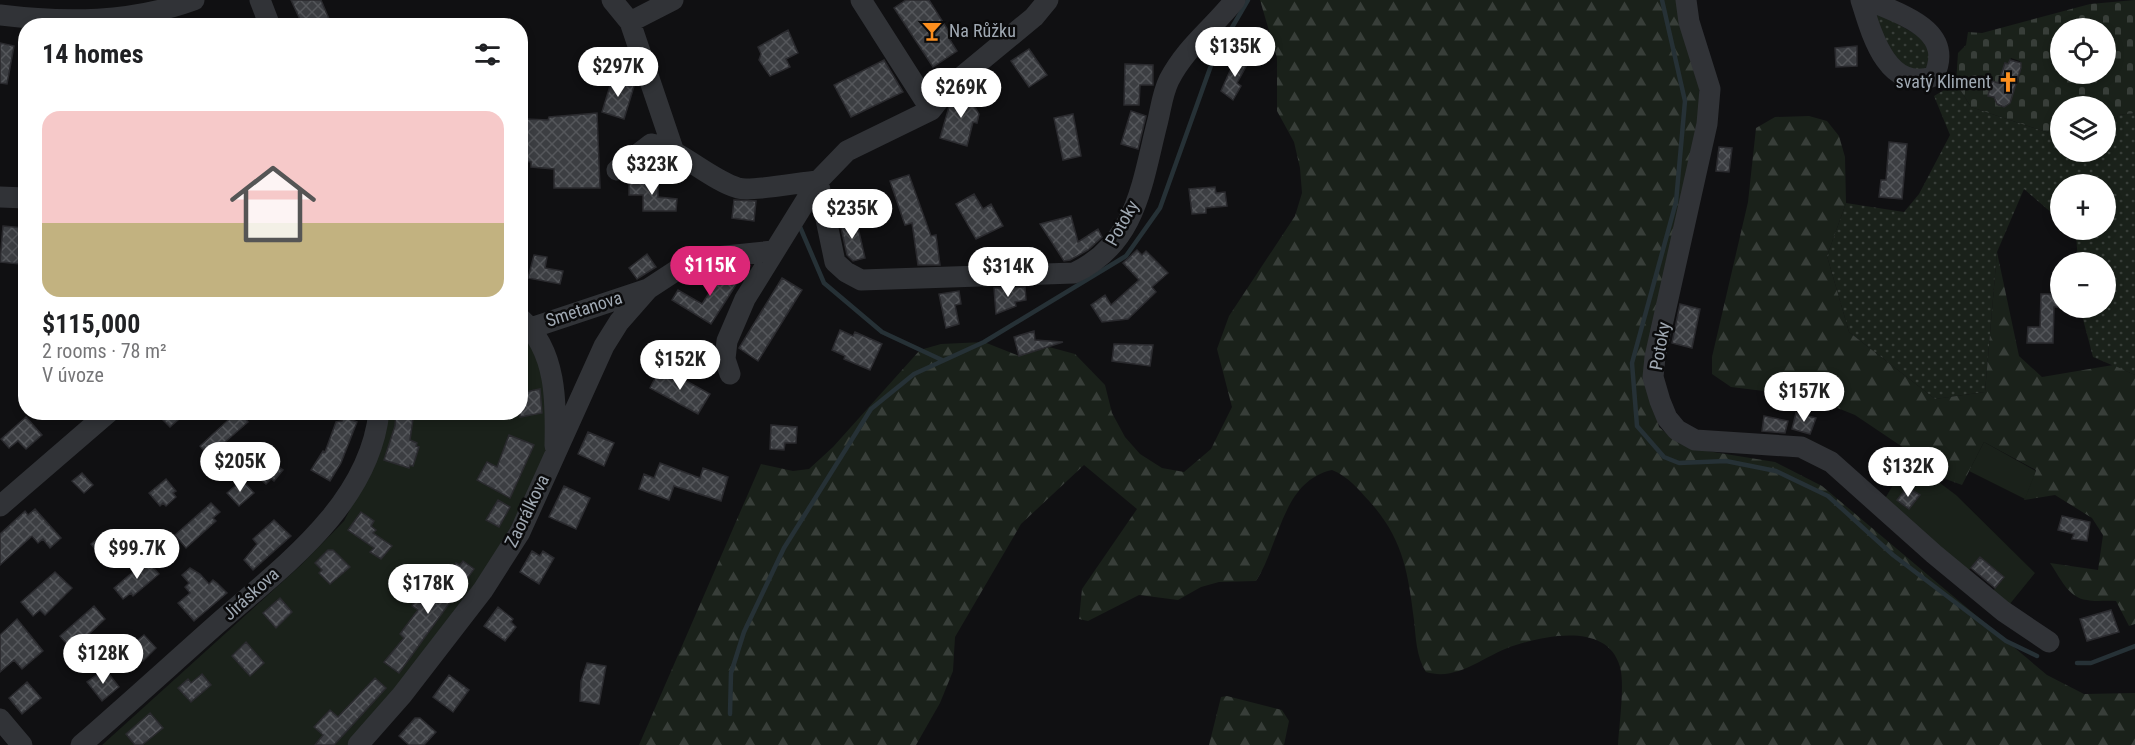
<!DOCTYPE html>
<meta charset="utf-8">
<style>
:root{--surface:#fff;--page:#f2f2f2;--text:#202124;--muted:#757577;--line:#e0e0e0;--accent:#db2777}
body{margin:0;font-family:"Roboto Condensed",sans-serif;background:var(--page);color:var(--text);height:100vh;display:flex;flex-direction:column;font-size:22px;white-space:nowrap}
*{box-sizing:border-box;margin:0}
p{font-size:20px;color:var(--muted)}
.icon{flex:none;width:33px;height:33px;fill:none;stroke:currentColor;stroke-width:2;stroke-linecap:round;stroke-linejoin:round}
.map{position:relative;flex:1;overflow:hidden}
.sheet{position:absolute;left:18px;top:18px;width:510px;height:402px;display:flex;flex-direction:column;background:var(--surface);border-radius:24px;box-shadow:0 3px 9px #0003}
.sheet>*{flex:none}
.buttons{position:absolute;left:2050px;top:18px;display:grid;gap:12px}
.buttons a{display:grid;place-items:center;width:66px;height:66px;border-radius:50%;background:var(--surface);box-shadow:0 3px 9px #0003;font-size:30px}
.price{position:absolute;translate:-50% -51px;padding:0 14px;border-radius:21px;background:#fff;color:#222;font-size:20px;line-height:39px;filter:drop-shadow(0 2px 3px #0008)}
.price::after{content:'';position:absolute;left:50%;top:36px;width:18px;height:14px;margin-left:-9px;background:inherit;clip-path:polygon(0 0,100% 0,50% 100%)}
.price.active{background:var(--accent);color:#fff}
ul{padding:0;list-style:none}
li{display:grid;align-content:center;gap:12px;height:318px;padding:0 24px}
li+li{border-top:2px solid var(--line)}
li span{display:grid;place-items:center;height:186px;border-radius:18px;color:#555}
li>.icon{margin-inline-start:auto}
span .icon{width:108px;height:108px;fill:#fffc;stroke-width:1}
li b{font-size:26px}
h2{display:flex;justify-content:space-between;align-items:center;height:72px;padding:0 24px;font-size:26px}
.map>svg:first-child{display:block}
.grass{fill:url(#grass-dots)}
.forest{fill:url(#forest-firs)}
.cemetery{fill:url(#cemetery-stones);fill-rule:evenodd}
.garden{fill:#1a211a}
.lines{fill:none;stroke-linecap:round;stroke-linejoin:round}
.stream{stroke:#263136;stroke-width:4.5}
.building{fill:url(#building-cross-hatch);stroke:#2a2a2e;stroke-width:1.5}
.minor{stroke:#313337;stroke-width:21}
.labels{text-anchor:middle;stroke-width:5;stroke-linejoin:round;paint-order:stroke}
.poi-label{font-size:18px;fill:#a0a9b3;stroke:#0b0b0c;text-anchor:start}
.street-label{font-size:18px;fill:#a0a9b3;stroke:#0b0b0c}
</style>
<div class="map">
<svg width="2135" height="745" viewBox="0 0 2135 745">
<defs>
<pattern id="grass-dots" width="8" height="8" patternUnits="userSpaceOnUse" patternTransform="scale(1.5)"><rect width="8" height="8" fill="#1a211a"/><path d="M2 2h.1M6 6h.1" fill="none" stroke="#383e39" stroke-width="1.8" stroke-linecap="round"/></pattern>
<pattern id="forest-firs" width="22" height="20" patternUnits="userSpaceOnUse" patternTransform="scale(1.5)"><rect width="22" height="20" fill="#1a211a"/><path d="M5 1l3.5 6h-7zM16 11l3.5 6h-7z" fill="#383e39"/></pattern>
<pattern id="cemetery-stones" width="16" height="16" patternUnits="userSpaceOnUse" patternTransform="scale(1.5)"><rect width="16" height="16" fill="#1a211a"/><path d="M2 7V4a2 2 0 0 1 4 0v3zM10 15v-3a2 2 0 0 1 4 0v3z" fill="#383e39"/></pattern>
<pattern id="building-cross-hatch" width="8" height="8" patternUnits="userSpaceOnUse" patternTransform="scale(1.5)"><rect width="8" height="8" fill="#3c3e42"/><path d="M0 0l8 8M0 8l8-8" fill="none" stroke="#55575b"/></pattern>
</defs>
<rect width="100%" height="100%" fill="#101012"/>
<path class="grass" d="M1867 6 1927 41 1934 60 1921 72 1897 63Z
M1956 83 1971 107 2061 137V152L2107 151 2118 115 2135 113V375L2093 357 2080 308H2106V262H2078L2076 235 2070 230H2106V184H2061V221L2024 189 1997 252 1985 392 1935 399 1849 332 1827 256 1846 203 1904 212 1919 194 1950 135 1934 96Z"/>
<path class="forest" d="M1260 0H1678L1699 70 1700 115 1653 405 1659 427 1672 438 1701 450 1775 462 1822 486 2047 675 2084 694 2135 693V745H1618C1619 726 1625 684 1620 667 1608 623 1548 635 1516 645 1485 654 1459 682 1426 672 1416 656 1416 638 1414 620 1408 572 1403 539 1370 502 1358 489 1349 477 1332 470 1282 481 1280 544 1256 581L1219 582 1201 587 1178 600 1139 595 1088 621 1079 619 1082 589 1137 509 1084 465 1021 524 955 637 953 671 940 703 916 745H639L761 464 793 471 809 469 833 447 920 350 941 344 984 342 1019 356 1049 347 1075 354 1105 385 1112 413 1125 437 1140 454 1162 468 1184 472 1211 449 1232 407 1217 349 1229 316 1295 216 1302 193 1300 168 1294 142 1277 111V58Z
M1809 116 1827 121 1839 136 1845 157 1846 203 1827 256 1849 332 1935 399 1985 392 1997 252 2019 356 2042 377 2113 365 2135 375V624L2129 626 2116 601C2106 600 2096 602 2087 600 2068 598 2060 577 2050 563L2098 570 2103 535 2092 518 2055 495 2024 500 2036 470 1984 442 1962 485 1924 471 1908 459 1910 452 1855 415 1820 401 1788 394 1731 387 1712 374V357L1748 202 1756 128 1775 117Z
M1227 696 1282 710 1289 721 1284 745H1209L1221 697Z"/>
<path class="cemetery" d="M2135 0V113L2118 115 2107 151 2106 106H2061V137L1971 107 1956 83 1958 53 1966 45 1968 32 1982 33 2090 4ZM2061 28H2106V74H2061ZM2011 58 2020 61 2021 69 2010 102 2004 107 1997 105 1994 97 1988 95 1992 82 1998 83 2005 63 2008 64Z"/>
<path class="garden" d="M521 331 551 381 546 453 534 485 482 578 409 676 347 745H102L301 565 344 521 379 454 389 413 520 412Z
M1984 442 2036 471 2025 499 1969 471Z
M1908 459 1956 495 2035 573 2005 610 1989 596 2004 577 1980 557 1965 575 1883 502Z"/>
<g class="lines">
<path class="stream" d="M1662 0 1685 101 1676 202 1632 363 1637 426 1664 457 1679 463 1726 461 1776 471 1828 496 1893 555 2006 641 2037 656
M800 227 824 283 882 332 942 360
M2077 663H2091L2135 646
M730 714 731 673 744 632 784 548 871 409 914 374 984 342 1126 256 1160 208 1213 60 1248 0"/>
</g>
<path class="building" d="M291 0H321L332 26H303Z
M906 0H929L953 38 950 40 957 51 933 67 894 8Z
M788 30 798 53 786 59 790 67 770 76 759 60 761 54 758 47Z
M0 43 14 46 7 84 0 83Z
M1857 46V66L1836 67 1835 48Z
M1029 49 1047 75 1029 87 1011 61Z
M1237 55 1249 61 1237 83 1241 86 1233 100 1221 91Z
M884 60 903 92 851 117 834 85Z
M2010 60 2021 63V68L2010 103 2004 107 1997 104 1994 97 1988 96 1992 81 1998 83 2005 63 2008 64Z
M1125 64 1153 65V85H1140L1139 105H1124Z
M613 76 635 83 624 119 602 112Z
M965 90 977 94 974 105 979 114 977 123 973 122 967 146 940 138 949 107Z
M1131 111 1146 116 1138 149 1121 144Z
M597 113 600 188H554V169L531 167V162L524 161 527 119 548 120 549 117Z
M1073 114 1081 156 1063 160 1054 118Z
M1889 142 1907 144 1902 199 1879 197 1881 180H1886Z
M1719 147 1732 148 1729 172 1716 171Z
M909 175 931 236 936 235 940 265H918L912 223 905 225 890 181Z
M629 180H658V197L677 199 676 211H643V195H629Z
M1215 187 1216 193 1225 192 1227 206 1206 208V213L1192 214 1189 189Z
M974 194 983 209 991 204 1003 226 976 239 956 204Z
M734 200 756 201 754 221 732 218Z
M1071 216 1078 242 1098 229 1102 237 1088 250 1070 260 1064 261 1040 224Z
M856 219 865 258 853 261 847 255 840 223Z
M3 226 24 228 26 261H21L20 264 0 262Z
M1137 250 1142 255 1146 251 1168 273 1152 287 1156 292 1128 319 1102 322 1091 305 1105 295 1111 305 1139 280 1123 263Z
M1039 252 1040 261 1011 262 1010 255Z
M647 254 656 267 637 279 629 268Z
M534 255 547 257 545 268 563 271 560 284 528 278Z
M721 269 739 280 711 324 672 300 678 290 702 304 717 281 712 278 718 270Z
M782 278 802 290 758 361 739 348Z
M1025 287 1026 300 1015 302 1016 306 996 314 994 288Z
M959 291 961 304 955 305 959 324 946 328 939 294Z
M2041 294H2061V307H2054L2053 343H2027L2028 327H2040Z
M1680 304 1700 309 1692 348 1672 343Z
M840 330 853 336 855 332 882 344 870 370 844 359 845 356 832 350Z
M1034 331 1035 340 1063 342 1019 356 1014 337Z
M1114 344 1153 345 1150 366 1112 361Z
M661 367 710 394 698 414 650 388Z
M540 389 542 413 520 417V393Z
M155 412H187L170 427Z
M237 412H240L248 422 209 456 200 446Z
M396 412H414L410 440 417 443 416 446 419 447 413 466 410 465 409 468 384 460 395 426Z
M1796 413 1816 418 1810 434 1792 429Z
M1764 416 1788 421 1785 433 1762 431Z
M26 417 42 435 26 449 18 441 9 448 1 439Z
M343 417 357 422 341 463 330 481 311 470 323 451 325 452 336 422 342 421Z
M771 425 797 427 796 443H785L784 450 770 449Z
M588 432 614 443 604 466 578 454Z
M509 435 534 445 510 498 477 480 487 462 497 467Z
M266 458 283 470 274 481 271 479 266 484 251 472Z
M660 463 700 478 703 468 728 477 721 501 674 486 669 500 639 489 644 474 654 478Z
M82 473 93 485 84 493 72 481Z
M166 479 176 491 173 493 176 497 166 506 163 503 160 506 149 493Z
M242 480 254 493 239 506 227 493Z
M564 486 590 498 576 529 549 517Z
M1907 487 1920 495 1909 509 1897 500Z
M498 500 510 507 499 527 486 520Z
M211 503 220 512 213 518 216 521 186 548 175 535Z
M35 509 61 538 50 548 43 539 38 543 32 536 0 565V534L25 511 28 515Z
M361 512 374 521 371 526 376 530 373 533 392 546 381 559 370 552 374 548 348 530Z
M2062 516 2090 522 2087 541 2072 539 2074 534 2058 530Z
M274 520 291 536 253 570 244 560 257 544 253 539Z
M108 530 118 542 101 556 91 544Z
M328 550H333L350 567 330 584 319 573 322 570 315 563Z
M532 551 540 556 543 551 554 558 539 584 520 572Z
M1980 557 2004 577 1995 588 1971 568Z
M147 560 159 574 133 596 131 593 123 599 114 588Z
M463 561 474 569 399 673 384 662 404 638 400 634 418 610 412 606 415 600 425 586 434 593 456 563 460 565Z
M190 568 200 574 209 584 213 580 217 583 227 593 194 621 178 603 190 593 185 587 189 583 182 575Z
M55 572 72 588 45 615 40 610 33 616 21 602Z
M280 598 292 612 276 628 263 613Z
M94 606 105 619 72 650 60 636Z
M498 607 513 619 511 622 516 627 505 641 484 626Z
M2111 610 2119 632 2087 641 2080 619Z
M17 619 43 651 22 669 14 660 0 672V635Z
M144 635 156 648 143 661 129 647Z
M246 642 264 663 250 676 232 656Z
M587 663 606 666 599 704 580 701 581 681Z
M105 669 119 687 102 701 87 682Z
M202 674 211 685 191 702 178 688 188 679 191 683Z
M449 675 469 690 453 712 433 697Z
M375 678 386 688 334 745H315L323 735 314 727 330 710 338 717Z
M27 682 41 698 22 714 9 698Z
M150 713 163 728 142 745H135L126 734Z
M415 718H420L436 732 424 745H409L399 736Z"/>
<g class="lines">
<path class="minor" d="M260 0 270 26
M612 0 630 22 674 152
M861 0 931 110
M1686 0 1689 22 1710 89 1707 124 1655 357 1653 377 1660 401 1667 418 1677 430 1695 440 1801 447 1831 462 1934 554 2003 611 2049 642
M1861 0C1871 32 1887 94 1934 76 1955 30 1902 15 1868 0
M0 15C65 23 131 23 194 0
M630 22 673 0
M617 170 651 144C679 148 710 180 738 188 750 192 802 182 818 181
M818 181 835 262 846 272 861 280 1074 273C1138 243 1142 181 1158 120 1161 107 1163 92 1169 80 1186 47 1212 29 1235 0
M0 197 26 198
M521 319C557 351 556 402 555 446
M531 328 648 289 677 270 706 258 773 251
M730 374 725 359 727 341 745 299 818 181 847 151 931 110 948 88 1034 17 1048 0
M0 506 109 412
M0 719 22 745
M81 745C127 705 172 664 217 624 282 567 369 505 379 412
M358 745 402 695 483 590 520 532 604 346 619 322 648 289"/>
</g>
<defs>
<g id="bar-bare" transform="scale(1.62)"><path d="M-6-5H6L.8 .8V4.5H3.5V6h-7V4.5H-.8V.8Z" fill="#fc8e1e" stroke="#0b0b0c" stroke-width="2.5" paint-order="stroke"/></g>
<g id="church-bare" transform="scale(1.62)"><path d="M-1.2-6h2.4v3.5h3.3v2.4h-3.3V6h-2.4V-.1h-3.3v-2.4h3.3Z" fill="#fc8e1e" stroke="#0b0b0c" stroke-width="2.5" paint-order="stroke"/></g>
</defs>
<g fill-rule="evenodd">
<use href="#bar-bare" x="932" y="31"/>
<use href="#church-bare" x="2008" y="82"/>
</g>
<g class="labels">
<g class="poi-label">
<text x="949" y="37">Na Růžku</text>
<text x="1991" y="88" text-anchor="end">svatý Kliment</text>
</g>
<g class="street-label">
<text transform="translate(1122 223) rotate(-61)" y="6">Potoky</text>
<text transform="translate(584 309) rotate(-18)" y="6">Smetanova</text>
<text transform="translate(1660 346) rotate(-80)" y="6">Potoky</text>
<text transform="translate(527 511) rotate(-64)" y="6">Zaorálkova</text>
<text transform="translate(251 594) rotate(-42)" y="6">Jiráskova</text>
</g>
</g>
</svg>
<div class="buttons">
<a><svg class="icon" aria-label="locate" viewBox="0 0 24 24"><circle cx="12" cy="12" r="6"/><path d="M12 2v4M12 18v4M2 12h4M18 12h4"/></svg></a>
<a><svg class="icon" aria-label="layers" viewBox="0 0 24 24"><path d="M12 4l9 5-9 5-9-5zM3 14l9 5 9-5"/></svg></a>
<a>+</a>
<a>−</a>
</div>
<b class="price" style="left:1235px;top:78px">$135K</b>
<b class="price" style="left:618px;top:98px">$297K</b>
<b class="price" style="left:961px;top:119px">$269K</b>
<b class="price" style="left:652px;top:196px">$323K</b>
<b class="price" style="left:852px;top:240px">$235K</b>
<b class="price active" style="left:710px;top:297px">$115K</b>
<b class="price" style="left:1008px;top:298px">$314K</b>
<b class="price" style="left:680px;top:391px">$152K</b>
<b class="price" style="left:1804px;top:423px">$157K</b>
<b class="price" style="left:240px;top:493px">$205K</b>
<b class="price" style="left:1908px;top:498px">$132K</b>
<b class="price" style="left:137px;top:580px">$99.7K</b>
<b class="price" style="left:428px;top:615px">$178K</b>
<b class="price" style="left:103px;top:685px">$128K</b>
<section class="sheet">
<h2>14 homes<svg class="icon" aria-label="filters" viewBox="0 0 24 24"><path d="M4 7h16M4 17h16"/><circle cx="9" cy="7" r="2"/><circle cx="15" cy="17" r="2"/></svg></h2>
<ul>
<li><span style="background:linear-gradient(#f6c9c9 60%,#c2b280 0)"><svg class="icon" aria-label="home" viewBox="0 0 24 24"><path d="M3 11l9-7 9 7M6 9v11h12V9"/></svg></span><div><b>$115,000</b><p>2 rooms · 78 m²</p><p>V úvoze</p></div></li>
</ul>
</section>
</div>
